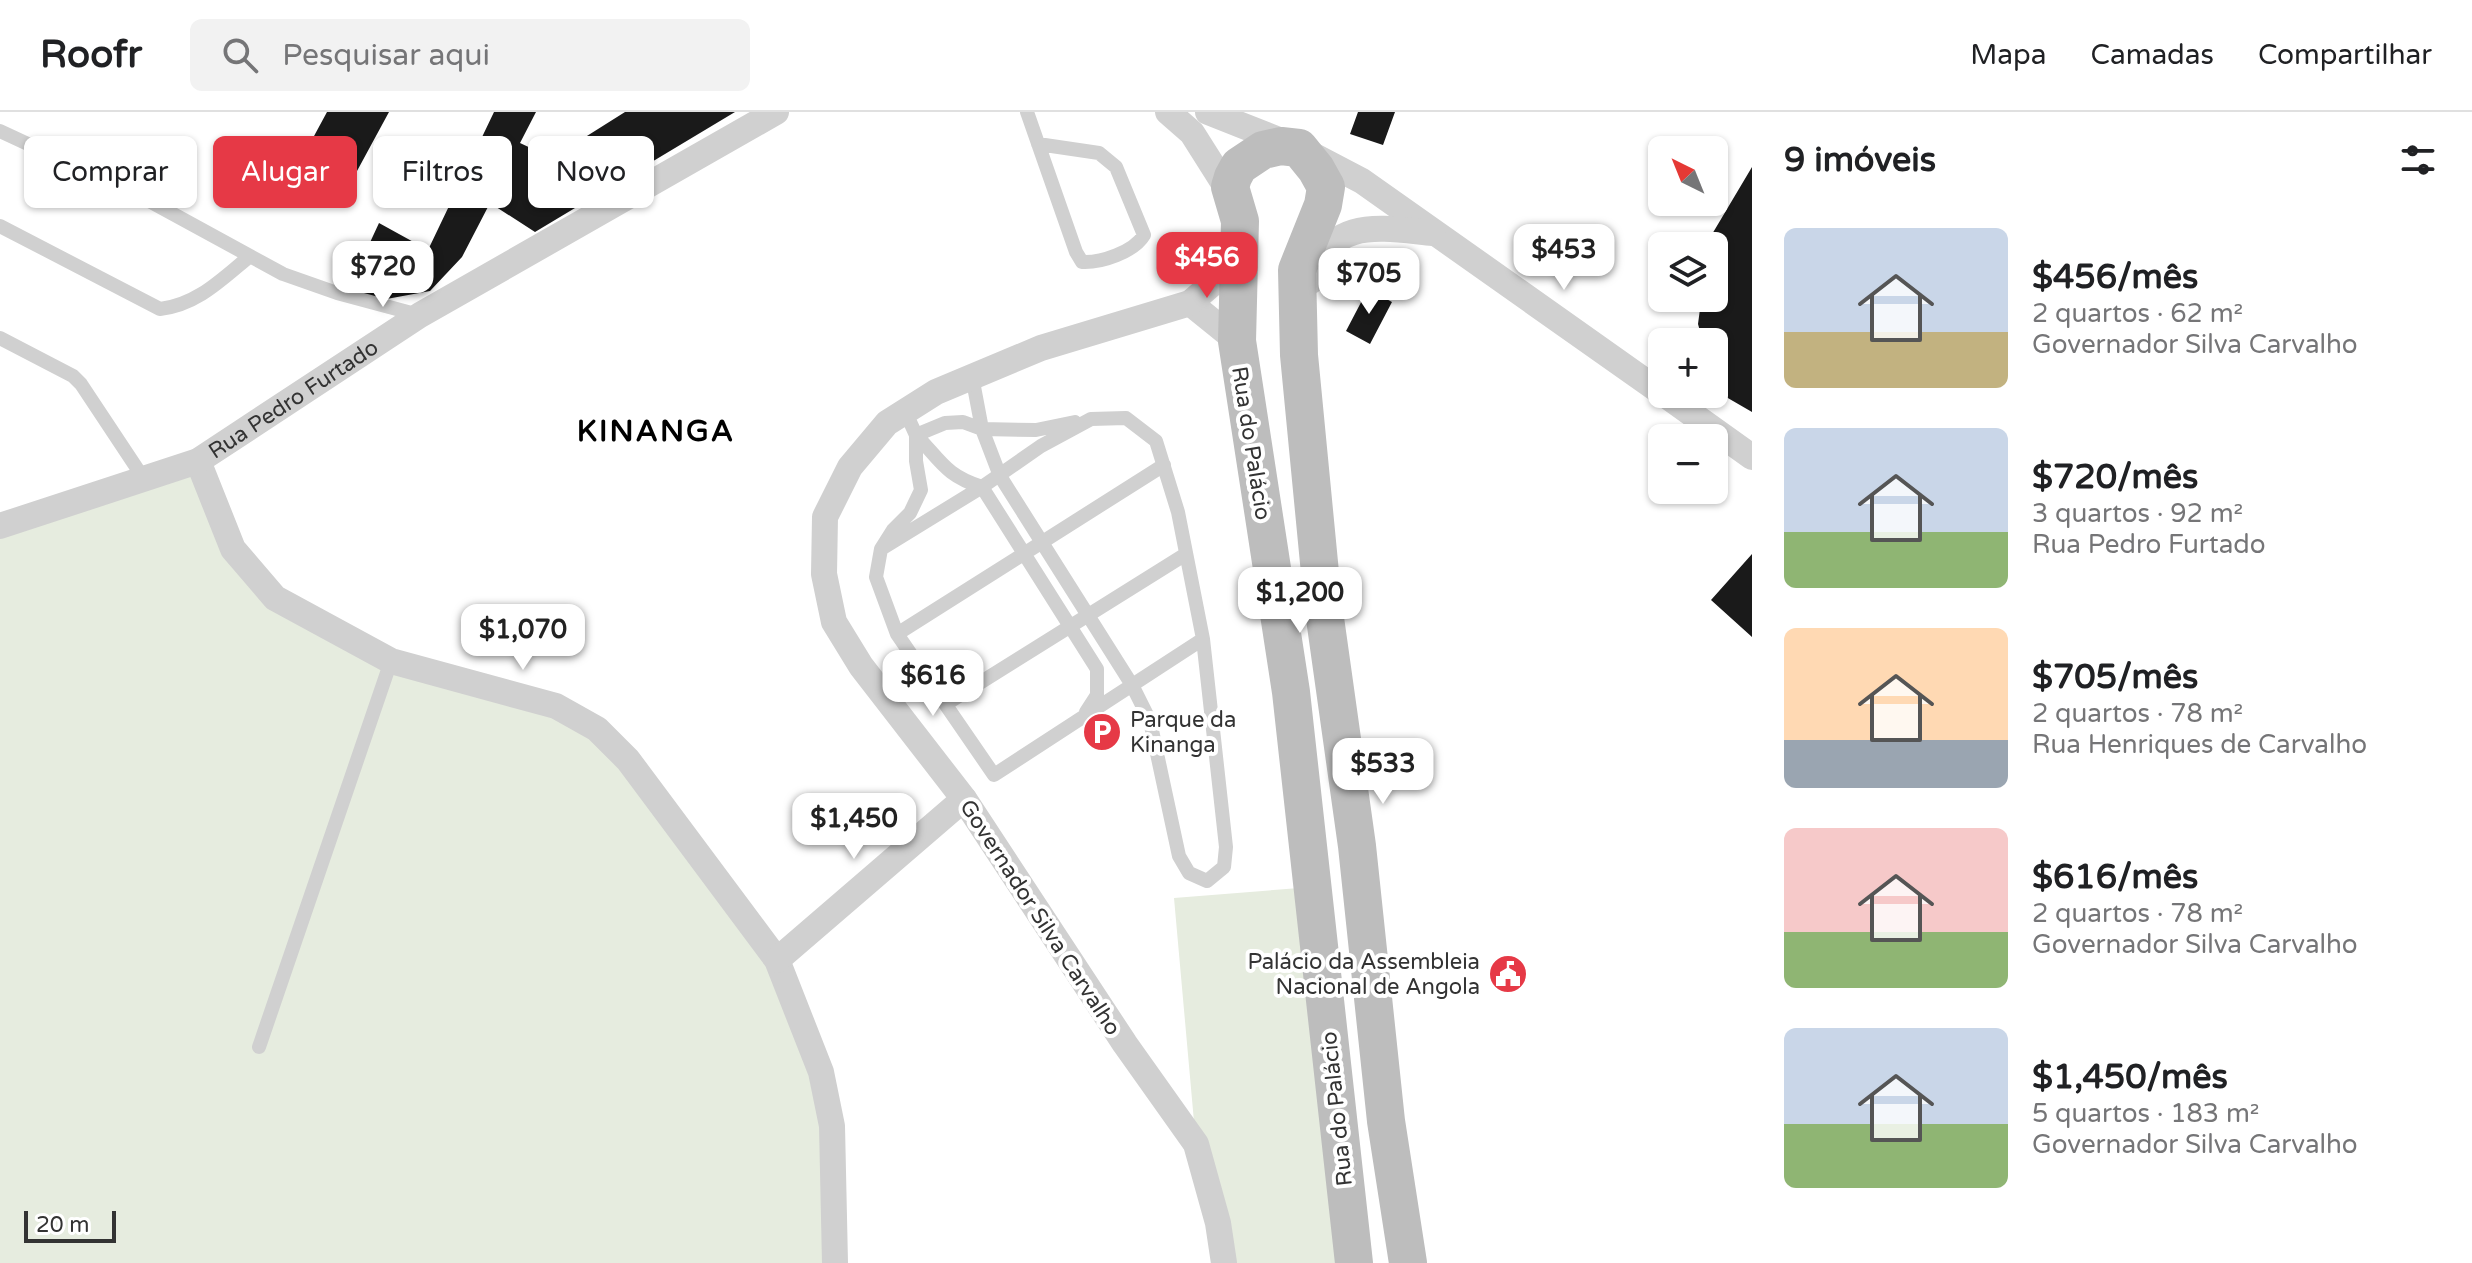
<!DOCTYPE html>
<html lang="pt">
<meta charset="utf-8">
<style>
:root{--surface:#fff;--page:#f2f2f2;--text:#202124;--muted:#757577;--line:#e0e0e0;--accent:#e63946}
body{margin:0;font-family:"Varela Round",sans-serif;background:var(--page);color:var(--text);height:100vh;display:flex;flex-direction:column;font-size:30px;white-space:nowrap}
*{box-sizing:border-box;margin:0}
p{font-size:26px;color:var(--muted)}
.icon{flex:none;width:44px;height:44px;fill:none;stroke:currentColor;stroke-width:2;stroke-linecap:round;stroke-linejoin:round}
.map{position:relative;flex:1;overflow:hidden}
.details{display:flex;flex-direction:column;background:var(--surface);width:720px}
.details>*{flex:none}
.top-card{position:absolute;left:24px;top:24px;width:760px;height:72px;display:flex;gap:16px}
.needle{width:52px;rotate:317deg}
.fabs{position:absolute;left:1648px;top:24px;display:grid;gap:16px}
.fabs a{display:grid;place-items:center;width:80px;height:80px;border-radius:12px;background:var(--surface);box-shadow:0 2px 6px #0004;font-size:40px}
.scale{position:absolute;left:24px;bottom:20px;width:92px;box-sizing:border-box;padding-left:8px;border:4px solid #333;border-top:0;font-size:22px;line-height:28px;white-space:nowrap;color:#333;-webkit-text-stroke:6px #fff;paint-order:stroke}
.price{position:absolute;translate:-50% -68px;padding:0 18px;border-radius:16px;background:#fff;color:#222;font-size:26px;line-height:52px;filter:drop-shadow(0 2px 4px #0008)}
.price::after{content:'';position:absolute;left:50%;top:48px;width:24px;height:18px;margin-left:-12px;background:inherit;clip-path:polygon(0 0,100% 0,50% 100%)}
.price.active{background:var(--accent);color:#fff}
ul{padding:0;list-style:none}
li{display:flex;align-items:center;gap:24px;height:200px;padding:0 32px}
li span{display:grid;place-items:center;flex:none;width:224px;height:160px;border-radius:12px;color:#555}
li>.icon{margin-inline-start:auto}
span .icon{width:96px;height:96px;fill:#fffc;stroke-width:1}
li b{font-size:34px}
h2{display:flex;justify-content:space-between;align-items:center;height:96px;padding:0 32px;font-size:34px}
.tag{padding:0 28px;border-radius:12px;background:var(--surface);box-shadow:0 2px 6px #0004;font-size:28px;line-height:72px}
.tag.active{background:var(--accent);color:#fff}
header{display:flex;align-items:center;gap:48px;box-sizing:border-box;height:112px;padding:0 40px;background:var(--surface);border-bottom:2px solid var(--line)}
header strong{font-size:38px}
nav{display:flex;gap:44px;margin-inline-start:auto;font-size:28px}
.search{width:560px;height:72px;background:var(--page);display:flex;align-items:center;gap:20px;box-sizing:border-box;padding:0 28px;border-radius:12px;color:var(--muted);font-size:30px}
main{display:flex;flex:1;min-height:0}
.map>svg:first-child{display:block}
.green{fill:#e6ecdf}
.building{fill:#1a1a1a}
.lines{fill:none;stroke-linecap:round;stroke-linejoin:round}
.lane{stroke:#d0d0d0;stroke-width:14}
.street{stroke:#d0d0d0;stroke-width:26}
.secondary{stroke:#bdbdbd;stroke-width:38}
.labels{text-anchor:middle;stroke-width:8;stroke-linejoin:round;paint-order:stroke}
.street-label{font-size:22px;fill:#333;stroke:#fff}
.poi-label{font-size:22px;fill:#333;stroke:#fff;text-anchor:start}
.district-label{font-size:30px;font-weight:bold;letter-spacing:2px;fill:#000;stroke:#fff}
</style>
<header>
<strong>Roofr</strong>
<div class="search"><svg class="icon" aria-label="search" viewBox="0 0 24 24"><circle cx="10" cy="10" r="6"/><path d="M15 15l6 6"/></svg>Pesquisar aqui</div>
<nav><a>Mapa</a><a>Camadas</a><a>Compartilhar</a></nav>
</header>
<main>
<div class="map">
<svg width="1752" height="1151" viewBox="0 0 1752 1151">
<rect width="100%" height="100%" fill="#fff"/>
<path class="green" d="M198 349 275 486 391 549 597 617 777 848 821 960 834 1151H0V414Z
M1312 775 1356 1151H1224L1196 1032 1174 786Z"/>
<path class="building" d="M327 0H389L357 59 307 37Z
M494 0H536L520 31 552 46 625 0H735L535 120 490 91 462 145 430 179 381 188 348 178 379 111 428 138Z
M1358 0H1395L1383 33 1350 22Z
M1752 55V300L1714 278V230H1703L1698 212 1700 197 1706 186H1714V134H1705Z
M1368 177 1392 190 1370 232 1346 219Z
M1752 442V525L1711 488Z"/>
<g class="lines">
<path class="lane" d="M1027 0 1076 140 1082 150C1101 151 1134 140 1144 123L1116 55 1099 41 1038 32
M0 19 142 85 283 162 337 181 419 203
M0 114 160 197C197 193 222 167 250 144
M0 226 73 264 81 272 144 367
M905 299 916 323V349L921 378 910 401 893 418 881 437 876 465 897 522 994 663 1203 527
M1075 310 1036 318 982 317 963 310 945 311 916 323C941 349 946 364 982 375L1097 557V583L1086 600
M881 437 982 375 1041 334 1091 307 1126 306 1156 329 1178 400 1203 527 1226 735 1224 755 1207 769 1189 761 1179 744 1150 609 1132 573 1000 364 982 317 972 264
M897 522 1164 353
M946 592 1186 442
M259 935 391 549"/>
<g class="street">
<path d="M1168 0 1192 21 1235 89"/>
<path d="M1208 0 1299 36 1362 69 1662 281"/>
<path d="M1311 169C1330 104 1380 116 1433 121"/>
<path d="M1190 191 1237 229"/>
<path d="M1664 282 1752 345"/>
<path d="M198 349 233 437 275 486 391 549 556 594 597 617 628 648 777 848 821 960 832 1014 835 1151"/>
<path id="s1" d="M0 414 198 349 420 203 776 0"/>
<path d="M777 848 964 687"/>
<path d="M1224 1151 1218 1111 1196 1032 1125 932 964 687 861 554 834 510 824 462 825 405 850 355 887 311 936 280 1041 236 1190 191 1240 148"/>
</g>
<path class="secondary" d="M1354 1151 1291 580 1237 229 1240 109 1230 75 1233 65 1239 54 1263 38 1281 34 1299 36 1316 57 1326 75 1323 93 1297 158 1299 243 1323 492 1357 734 1386 1009 1408 1151"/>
</g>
<defs>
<g id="parking-disc" transform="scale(2)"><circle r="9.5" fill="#e63946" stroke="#fff"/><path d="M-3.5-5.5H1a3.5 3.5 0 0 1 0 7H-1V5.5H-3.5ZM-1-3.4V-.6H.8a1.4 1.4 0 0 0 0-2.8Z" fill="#fff"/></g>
<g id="civic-disc" transform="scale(2)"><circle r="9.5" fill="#e63946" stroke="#fff"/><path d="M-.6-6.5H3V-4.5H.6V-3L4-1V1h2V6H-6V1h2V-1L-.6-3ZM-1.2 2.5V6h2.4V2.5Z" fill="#fff"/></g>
</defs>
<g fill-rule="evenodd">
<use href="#parking-disc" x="1102" y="620"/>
<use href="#civic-disc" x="1508" y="862"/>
</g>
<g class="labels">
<g class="street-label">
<text dy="8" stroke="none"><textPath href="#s1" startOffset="322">Rua Pedro Furtado</textPath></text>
<text transform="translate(1252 331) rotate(81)" y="8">Rua do Palácio</text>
<text transform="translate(1041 805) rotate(57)" y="8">Governador Silva Carvalho</text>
<text transform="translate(1336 997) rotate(-96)" y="8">Rua do Palácio</text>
</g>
<g class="poi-label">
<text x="1130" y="615">Parque da<tspan x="1130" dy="25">Kinanga</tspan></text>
<text x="1480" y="857" text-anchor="end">Palácio da Assembleia<tspan x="1480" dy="25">Nacional de Angola</tspan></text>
</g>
<g class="district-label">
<text x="656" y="329">KINANGA</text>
</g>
</g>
</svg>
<div class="fabs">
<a><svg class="needle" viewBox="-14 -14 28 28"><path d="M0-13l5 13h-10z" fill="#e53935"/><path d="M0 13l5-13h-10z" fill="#757577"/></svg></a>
<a><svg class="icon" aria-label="layers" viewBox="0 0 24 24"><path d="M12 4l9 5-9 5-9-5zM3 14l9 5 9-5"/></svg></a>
<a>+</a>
<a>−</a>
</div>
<div class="scale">20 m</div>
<b class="price" style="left:1564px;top:180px">$453</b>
<b class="price active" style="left:1207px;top:188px">$456</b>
<b class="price" style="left:383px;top:197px">$720</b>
<b class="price" style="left:1369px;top:204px">$705</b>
<b class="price" style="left:1300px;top:523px">$1,200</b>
<b class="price" style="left:523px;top:560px">$1,070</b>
<b class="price" style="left:933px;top:606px">$616</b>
<b class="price" style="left:1383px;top:694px">$533</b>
<b class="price" style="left:854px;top:749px">$1,450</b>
<div class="top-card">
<a class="tag">Comprar</a>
<a class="tag active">Alugar</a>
<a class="tag">Filtros</a>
<a class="tag">Novo</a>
</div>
</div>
<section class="details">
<h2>9 imóveis<svg class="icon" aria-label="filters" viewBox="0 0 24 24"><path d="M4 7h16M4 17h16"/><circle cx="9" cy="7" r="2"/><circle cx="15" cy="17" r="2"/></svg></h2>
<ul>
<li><span style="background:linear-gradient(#c9d6e8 65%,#c2b280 0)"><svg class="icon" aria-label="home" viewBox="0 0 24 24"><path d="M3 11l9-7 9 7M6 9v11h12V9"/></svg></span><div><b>$456/mês</b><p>2 quartos · 62 m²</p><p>Governador Silva Carvalho</p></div></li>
<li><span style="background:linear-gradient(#c9d6e8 65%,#8fb573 0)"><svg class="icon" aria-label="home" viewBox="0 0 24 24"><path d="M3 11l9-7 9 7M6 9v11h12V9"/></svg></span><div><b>$720/mês</b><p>3 quartos · 92 m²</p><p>Rua Pedro Furtado</p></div></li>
<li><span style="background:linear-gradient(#ffd9b3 70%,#9aa5b1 0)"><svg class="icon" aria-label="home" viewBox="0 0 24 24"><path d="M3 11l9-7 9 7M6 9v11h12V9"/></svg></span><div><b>$705/mês</b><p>2 quartos · 78 m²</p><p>Rua Henriques de Carvalho</p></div></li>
<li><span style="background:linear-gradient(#f6c9c9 65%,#8fb573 0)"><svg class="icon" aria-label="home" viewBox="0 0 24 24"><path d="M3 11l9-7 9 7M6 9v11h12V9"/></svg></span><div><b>$616/mês</b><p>2 quartos · 78 m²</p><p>Governador Silva Carvalho</p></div></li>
<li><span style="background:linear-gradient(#c9d6e8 60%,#8fb573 0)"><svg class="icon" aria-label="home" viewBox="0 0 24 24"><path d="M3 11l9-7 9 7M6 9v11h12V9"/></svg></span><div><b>$1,450/mês</b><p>5 quartos · 183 m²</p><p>Governador Silva Carvalho</p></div></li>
</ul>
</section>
</main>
